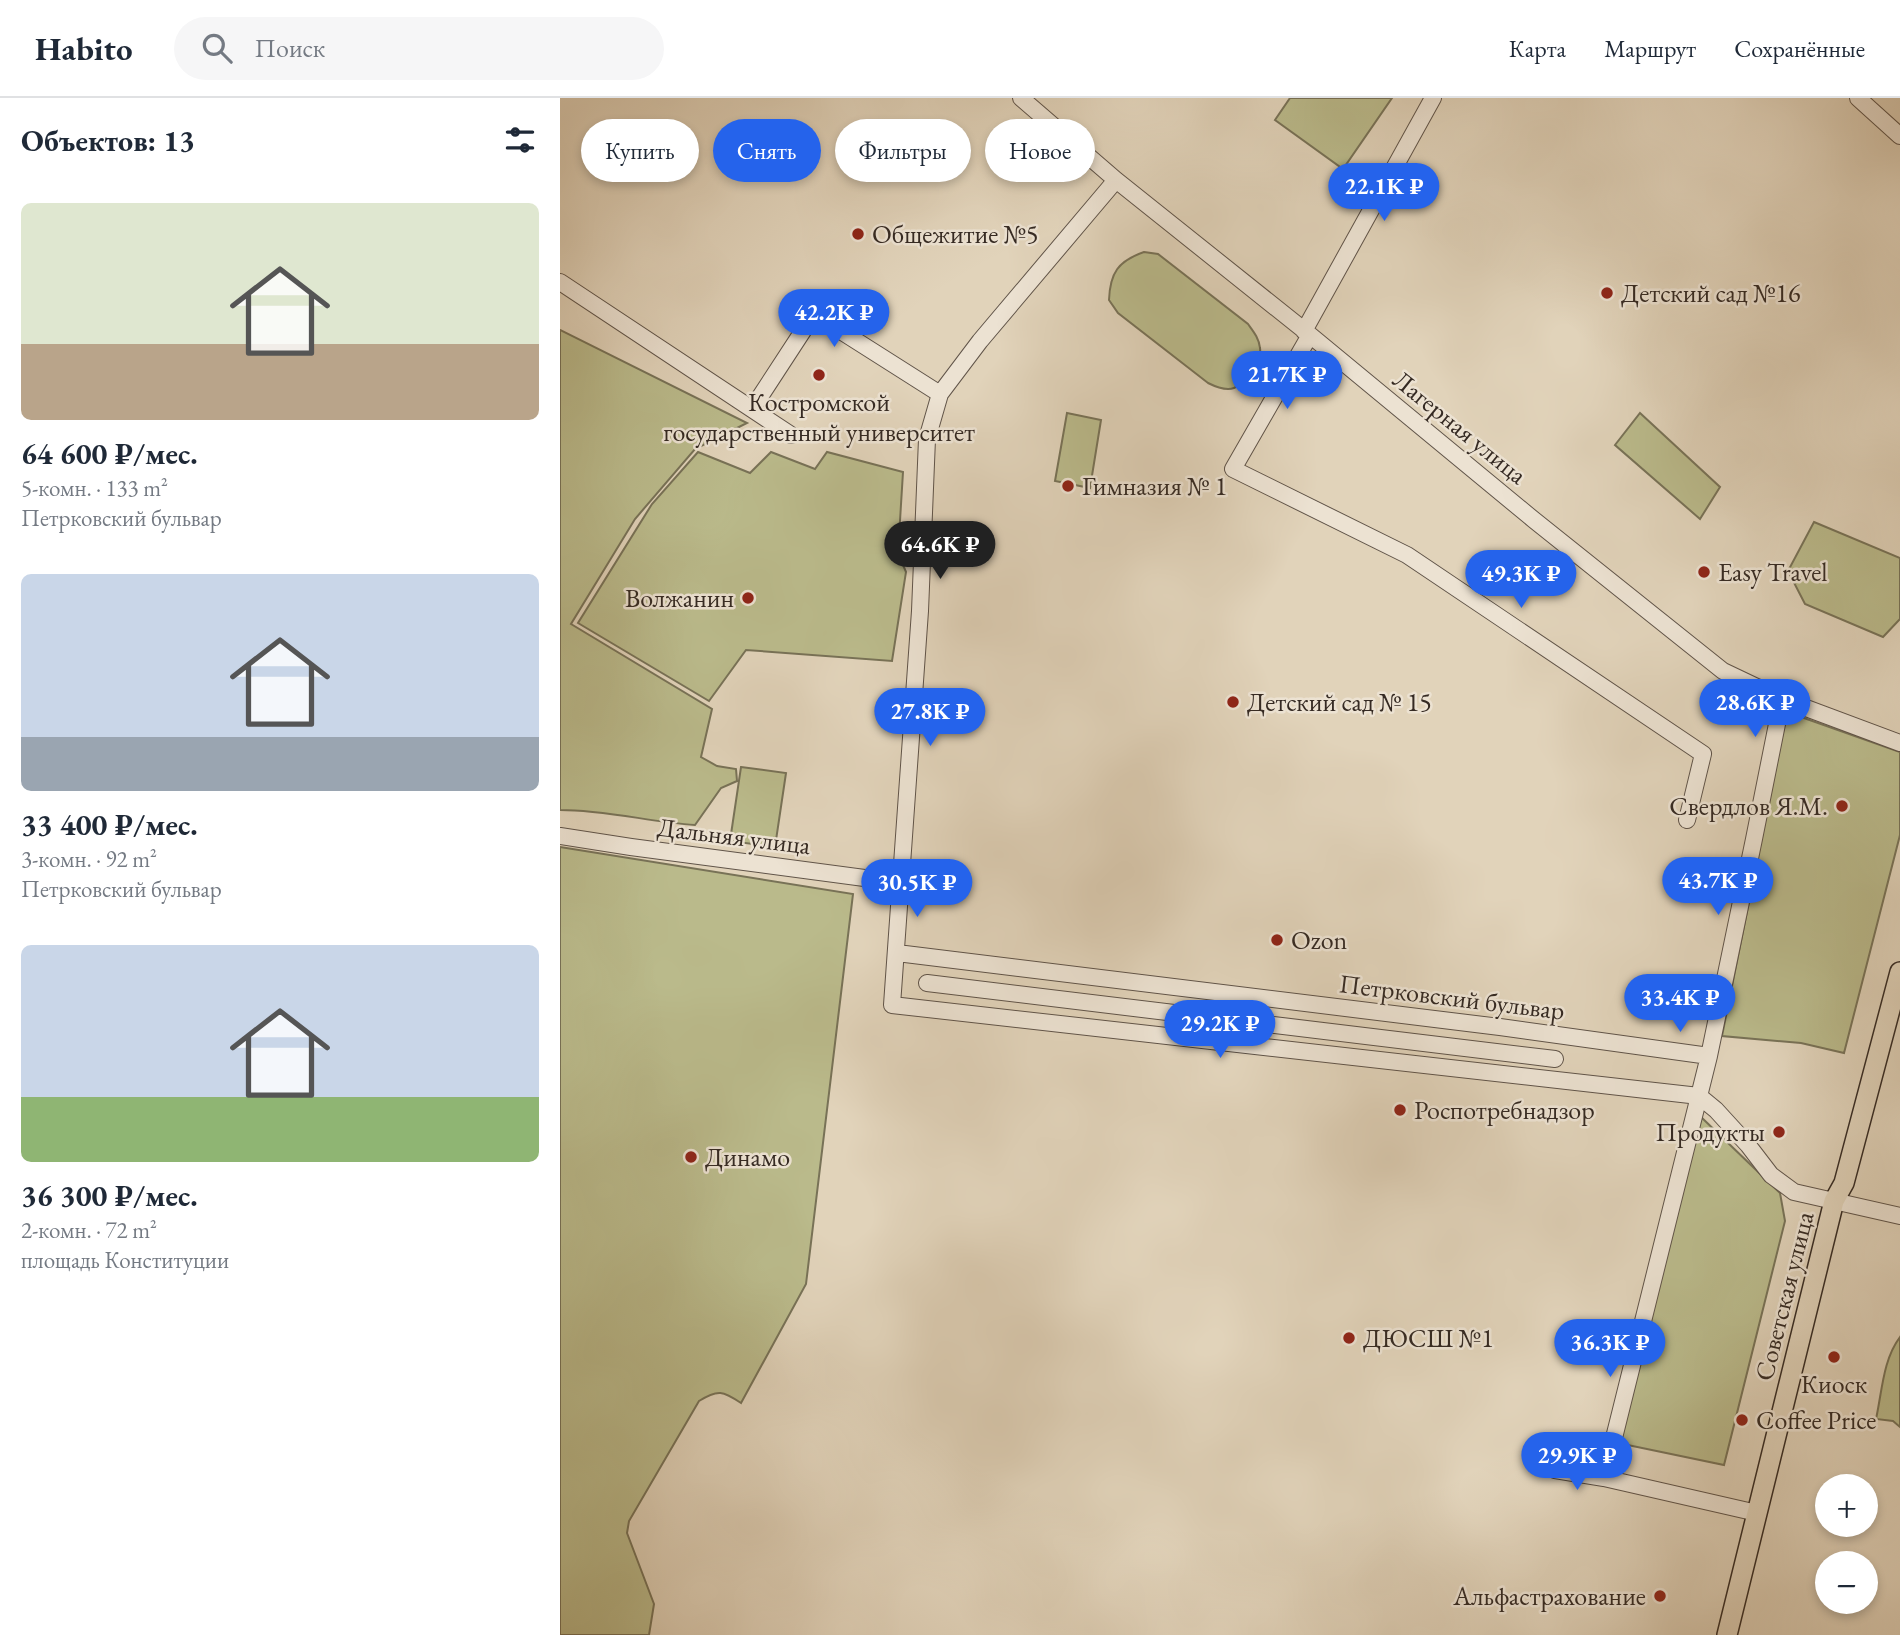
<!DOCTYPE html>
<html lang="ru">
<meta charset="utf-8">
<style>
:root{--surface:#fff;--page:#f6f6f7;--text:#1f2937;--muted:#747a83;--line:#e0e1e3;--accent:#2563eb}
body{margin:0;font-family:"EB Garamond",serif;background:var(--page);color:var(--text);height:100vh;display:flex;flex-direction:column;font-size:26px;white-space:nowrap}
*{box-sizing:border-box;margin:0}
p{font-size:23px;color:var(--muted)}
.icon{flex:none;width:38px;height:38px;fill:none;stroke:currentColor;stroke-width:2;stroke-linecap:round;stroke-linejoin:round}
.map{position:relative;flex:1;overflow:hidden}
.details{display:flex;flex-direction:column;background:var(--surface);width:560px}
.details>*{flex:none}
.guide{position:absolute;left:21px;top:21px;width:665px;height:63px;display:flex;gap:14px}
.tools{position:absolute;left:1255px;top:1376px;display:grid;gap:14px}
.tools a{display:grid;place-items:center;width:63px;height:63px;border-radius:50%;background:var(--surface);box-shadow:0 4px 10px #0003;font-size:35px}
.price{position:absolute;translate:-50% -60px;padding:0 16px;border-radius:24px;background:var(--accent);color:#fff;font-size:23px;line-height:46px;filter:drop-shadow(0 2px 4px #0008)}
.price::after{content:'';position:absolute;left:50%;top:42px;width:21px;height:16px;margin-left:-10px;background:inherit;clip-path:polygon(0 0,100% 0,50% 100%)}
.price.active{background:#222;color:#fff}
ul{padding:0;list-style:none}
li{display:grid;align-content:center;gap:14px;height:371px;padding:0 21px}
li span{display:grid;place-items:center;height:217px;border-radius:10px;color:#555}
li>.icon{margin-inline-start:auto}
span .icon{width:126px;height:126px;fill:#fffc;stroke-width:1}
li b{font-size:30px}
h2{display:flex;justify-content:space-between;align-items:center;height:84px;padding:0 21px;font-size:30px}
.tag{padding:0 24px;border-radius:32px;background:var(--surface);box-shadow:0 4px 10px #0003;font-size:24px;line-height:63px}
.tag.active{background:var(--accent);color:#fff}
header{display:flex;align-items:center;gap:42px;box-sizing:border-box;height:98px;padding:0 35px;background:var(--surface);border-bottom:2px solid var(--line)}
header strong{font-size:33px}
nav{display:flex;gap:38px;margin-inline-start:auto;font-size:24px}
.search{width:490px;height:63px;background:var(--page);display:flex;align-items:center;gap:18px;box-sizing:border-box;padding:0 24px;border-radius:38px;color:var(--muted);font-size:26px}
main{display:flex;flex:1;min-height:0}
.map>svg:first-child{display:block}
.green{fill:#baba8b;stroke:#787257;stroke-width:2}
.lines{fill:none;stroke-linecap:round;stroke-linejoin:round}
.minor-casing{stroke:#605449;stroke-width:18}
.major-casing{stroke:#352a23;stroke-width:22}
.minor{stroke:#ece2d2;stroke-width:16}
.major{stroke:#e1d3ba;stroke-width:19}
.poi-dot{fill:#8f2418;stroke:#ece2d2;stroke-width:2.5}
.labels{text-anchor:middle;stroke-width:5;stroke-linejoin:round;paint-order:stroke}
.poi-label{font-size:26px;fill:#352a23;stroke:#ece2d2;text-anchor:start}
.street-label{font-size:26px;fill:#352a23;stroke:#ece2d2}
</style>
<header>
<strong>Habito</strong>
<div class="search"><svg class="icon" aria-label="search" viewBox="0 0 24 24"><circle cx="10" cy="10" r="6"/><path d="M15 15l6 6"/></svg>Поиск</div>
<nav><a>Карта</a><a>Маршрут</a><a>Сохранённые</a></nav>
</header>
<main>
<section class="details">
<h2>Объектов: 13<svg class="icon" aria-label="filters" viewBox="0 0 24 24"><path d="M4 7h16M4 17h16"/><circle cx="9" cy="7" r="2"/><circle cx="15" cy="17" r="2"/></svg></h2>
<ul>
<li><span style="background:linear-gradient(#dfe7d0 65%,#b9a48a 0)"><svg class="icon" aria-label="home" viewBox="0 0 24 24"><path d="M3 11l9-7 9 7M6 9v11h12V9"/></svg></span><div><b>64 600 ₽/мес.</b><p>5-комн. · 133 m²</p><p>Петрковский бульвар</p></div></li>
<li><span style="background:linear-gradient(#c9d6e8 75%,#9aa5b1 0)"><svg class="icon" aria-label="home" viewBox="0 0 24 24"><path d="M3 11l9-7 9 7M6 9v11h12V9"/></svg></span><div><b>33 400 ₽/мес.</b><p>3-комн. · 92 m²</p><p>Петрковский бульвар</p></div></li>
<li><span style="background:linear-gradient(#c9d6e8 70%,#8fb573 0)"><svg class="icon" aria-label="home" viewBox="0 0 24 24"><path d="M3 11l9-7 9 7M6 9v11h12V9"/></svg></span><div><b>36 300 ₽/мес.</b><p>2-комн. · 72 m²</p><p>площадь Конституции</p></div></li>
</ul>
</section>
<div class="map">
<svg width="1340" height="1537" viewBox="0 0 1340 1537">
<rect width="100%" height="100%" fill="#e1d3ba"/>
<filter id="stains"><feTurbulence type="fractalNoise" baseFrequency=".00286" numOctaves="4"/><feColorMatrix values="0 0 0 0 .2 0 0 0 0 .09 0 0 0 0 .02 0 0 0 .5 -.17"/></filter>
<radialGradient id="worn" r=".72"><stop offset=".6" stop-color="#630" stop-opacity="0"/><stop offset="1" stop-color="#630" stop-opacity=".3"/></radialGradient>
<path class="green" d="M730 0H832L783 71 715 22Z
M584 154 598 156 688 226C693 233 699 240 700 250 702 265 689 284 674 290 666 293 656 289 648 285L558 215 549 202C550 175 558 163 584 154Z
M0 232 187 325 135 351 75 421 11 526 152 611 141 659 157 668 176 671 177 683 161 690 135 727C90 724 46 712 0 712Z
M507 315 541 322 530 390 495 383Z
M1080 315 1160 389 1140 421 1055 347Z
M138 354 190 375 211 354 255 371 267 354 343 374 338 455 346 474 332 563 186 552 149 603 18 525 92 406Z
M1254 424 1340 460V521L1323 539 1245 506 1228 473Z
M1227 614 1340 654V737L1284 955 1241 945 1162 938Z
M181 669 226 675 215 749 170 743Z
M0 749 293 796 246 1186 181 1305C163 1293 158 1291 139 1303L69 1423 67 1435 94 1506 89 1537H0Z
M1140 1018 1220 1095 1225 1123 1164 1367 1058 1345Z
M1340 1239V1329L1333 1323 1316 1321C1322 1294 1323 1261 1340 1239Z"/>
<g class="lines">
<g class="minor-casing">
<path id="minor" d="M461 0 556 82 750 237 974 422 1163 573 1222 601 1340 645
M1298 0 1340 38
M556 82 420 243 380 296 367 341 360 513 332 907 1139 998 1156 1012 1188 1047 1211 1077 1234 1094 1340 1118
M0 184 231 337
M744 233 873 0
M750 237 673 371 847 457 1143 656 1127 722
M192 311 254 216 380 296
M0 738 71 749 342 785
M337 855 940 929 1149 958
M367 885 995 961
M995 1372 1044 1380
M1197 1415 1044 1380 1149 958 1194 741 1222 601"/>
</g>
<g class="major-casing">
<path id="major" d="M1167 1537 1274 1103 1284 1085 1340 874"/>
</g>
<use href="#minor" class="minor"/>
<use href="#major" class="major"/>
</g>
<g class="poi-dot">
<circle cx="298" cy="136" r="7"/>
<circle cx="1047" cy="195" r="7"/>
<circle cx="259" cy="277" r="7"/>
<circle cx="508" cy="388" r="7"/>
<circle cx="1144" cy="474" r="7"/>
<circle cx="188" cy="500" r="7"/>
<circle cx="673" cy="604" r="7"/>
<circle cx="1282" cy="708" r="7"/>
<circle cx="717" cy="842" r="7"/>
<circle cx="840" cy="1012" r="7"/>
<circle cx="1219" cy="1034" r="7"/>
<circle cx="131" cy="1059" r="7"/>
<circle cx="789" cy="1240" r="7"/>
<circle cx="1274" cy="1259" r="7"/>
<circle cx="1182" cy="1322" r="7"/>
<circle cx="1100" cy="1498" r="7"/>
</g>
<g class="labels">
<g class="poi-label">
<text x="312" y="145">Общежитие №5</text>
<text x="1061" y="204">Детский сад №16</text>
<text x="259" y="313" text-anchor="middle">Костромской<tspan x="259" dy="30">государственный университет</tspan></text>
<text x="522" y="397">Гимназия № 1</text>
<text x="1158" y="483">Easy Travel</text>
<text x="174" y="509" text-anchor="end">Волжанин</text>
<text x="687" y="613">Детский сад № 15</text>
<text x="1268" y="717" text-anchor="end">Свердлов Я.М.</text>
<text x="731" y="851">Ozon</text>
<text x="854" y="1021">Роспотребнадзор</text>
<text x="1205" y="1043" text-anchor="end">Продукты</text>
<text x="145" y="1068">Динамо</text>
<text x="803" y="1249">ДЮСШ №1</text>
<text x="1274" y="1295" text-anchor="middle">Киоск</text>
<text x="1196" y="1331">Coffee Price</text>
<text x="1086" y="1507" text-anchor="end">Альфастрахование</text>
</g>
<g class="street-label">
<text transform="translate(900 329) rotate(39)" y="9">Лагерная улица</text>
<text transform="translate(174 738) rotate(7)" y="9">Дальняя улица</text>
<text transform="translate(892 899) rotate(7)" y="9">Петрковский бульвар</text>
<text transform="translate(1224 1198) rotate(-76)" y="9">Советская улица</text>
</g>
</g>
<rect width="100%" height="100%" filter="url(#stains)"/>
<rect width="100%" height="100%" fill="url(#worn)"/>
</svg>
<div class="tools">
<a>+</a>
<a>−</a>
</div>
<b class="price" style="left:824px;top:125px">22.1K ₽</b>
<b class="price" style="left:274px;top:251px">42.2K ₽</b>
<b class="price" style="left:727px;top:313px">21.7K ₽</b>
<b class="price active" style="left:380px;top:483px">64.6K ₽</b>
<b class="price" style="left:961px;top:512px">49.3K ₽</b>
<b class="price" style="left:1195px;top:641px">28.6K ₽</b>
<b class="price" style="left:370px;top:650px">27.8K ₽</b>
<b class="price" style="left:1158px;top:819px">43.7K ₽</b>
<b class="price" style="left:357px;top:821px">30.5K ₽</b>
<b class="price" style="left:1120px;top:936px">33.4K ₽</b>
<b class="price" style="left:660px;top:962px">29.2K ₽</b>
<b class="price" style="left:1050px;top:1281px">36.3K ₽</b>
<b class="price" style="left:1017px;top:1394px">29.9K ₽</b>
<div class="guide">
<a class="tag">Купить</a>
<a class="tag active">Снять</a>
<a class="tag">Фильтры</a>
<a class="tag">Новое</a>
</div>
</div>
</main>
